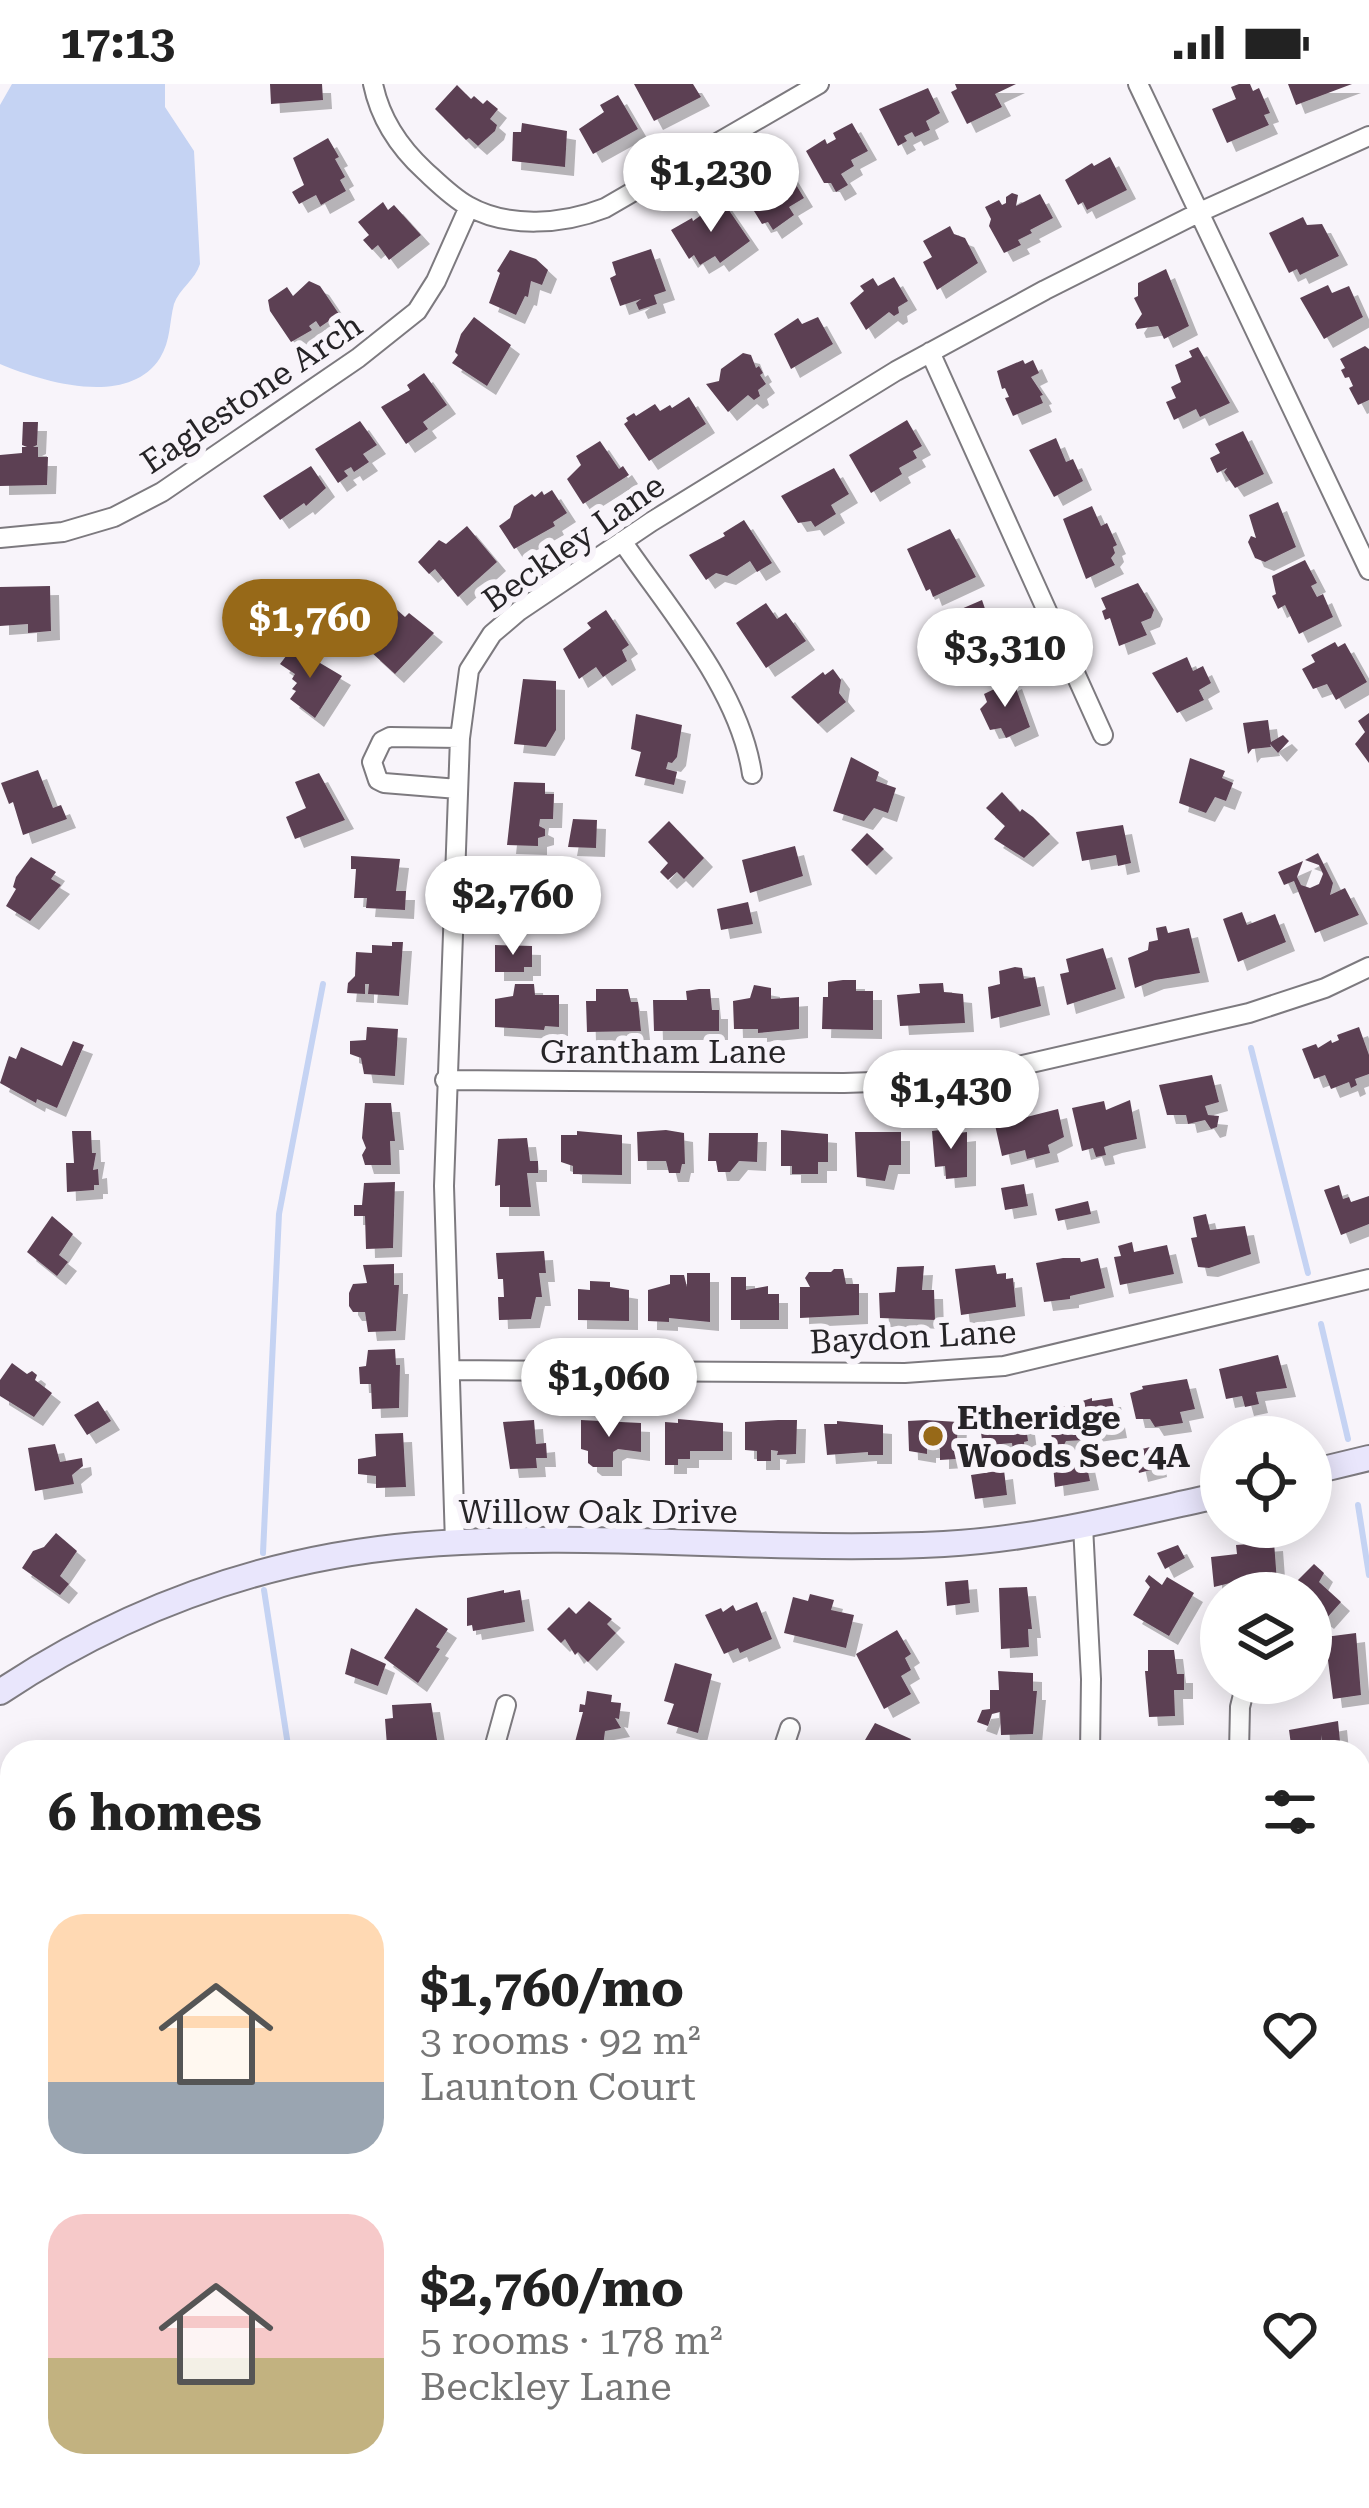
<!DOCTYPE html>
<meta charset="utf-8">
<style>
:root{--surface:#fff;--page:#f6f6f6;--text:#222;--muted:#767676;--accent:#976918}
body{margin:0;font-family:"Roboto Serif",serif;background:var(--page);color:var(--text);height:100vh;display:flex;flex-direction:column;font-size:45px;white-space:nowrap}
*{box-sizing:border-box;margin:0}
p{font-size:39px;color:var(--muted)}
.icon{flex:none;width:66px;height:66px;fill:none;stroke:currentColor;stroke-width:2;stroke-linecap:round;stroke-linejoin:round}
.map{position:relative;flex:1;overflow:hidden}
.side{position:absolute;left:0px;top:1656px;width:1371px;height:768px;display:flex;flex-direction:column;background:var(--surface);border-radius:36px 36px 0 0;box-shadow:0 6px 30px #0003}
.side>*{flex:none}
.buttons{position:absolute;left:1200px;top:1332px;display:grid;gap:24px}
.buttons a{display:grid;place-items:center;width:132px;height:132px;border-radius:50%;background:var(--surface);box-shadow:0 6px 30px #0003;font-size:60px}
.price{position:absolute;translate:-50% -102px;padding:0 27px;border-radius:42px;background:#fff;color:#222;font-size:39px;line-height:78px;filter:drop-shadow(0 3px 6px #0008)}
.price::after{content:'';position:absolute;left:50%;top:72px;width:36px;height:27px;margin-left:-18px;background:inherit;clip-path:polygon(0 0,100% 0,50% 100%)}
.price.on{background:var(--accent);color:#fff}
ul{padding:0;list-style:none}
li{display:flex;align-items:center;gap:36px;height:300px;padding:0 48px}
li span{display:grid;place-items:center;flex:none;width:336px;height:240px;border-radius:36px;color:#555}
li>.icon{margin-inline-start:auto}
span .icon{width:144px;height:144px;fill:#fffc;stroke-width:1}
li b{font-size:51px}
h2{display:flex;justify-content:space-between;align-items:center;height:144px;padding:0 48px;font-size:51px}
.status{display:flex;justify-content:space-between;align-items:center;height:84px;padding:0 60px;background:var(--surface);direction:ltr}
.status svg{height:33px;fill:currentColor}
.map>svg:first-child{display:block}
.water{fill:#c5d3f3}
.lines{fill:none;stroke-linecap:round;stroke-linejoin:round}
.stream{stroke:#c5d3f3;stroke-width:6}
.building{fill:#5c4153;filter:url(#shadow)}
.street-casing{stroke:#7d7a7f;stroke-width:22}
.secondary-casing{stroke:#7d7a7f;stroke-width:28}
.street{stroke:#fff;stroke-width:18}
.secondary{stroke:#e9e6fc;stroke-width:24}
.poi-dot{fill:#976918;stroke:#f8f4fa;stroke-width:4.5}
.labels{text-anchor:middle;stroke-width:12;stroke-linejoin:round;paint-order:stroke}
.street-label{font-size:33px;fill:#262427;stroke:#f8f4fa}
.poi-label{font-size:33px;font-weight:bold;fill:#262427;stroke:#f8f4fa;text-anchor:start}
</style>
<div class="status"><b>17:13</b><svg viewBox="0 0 49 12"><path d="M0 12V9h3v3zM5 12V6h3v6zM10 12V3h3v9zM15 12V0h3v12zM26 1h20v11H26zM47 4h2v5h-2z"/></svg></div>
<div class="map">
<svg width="1369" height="2424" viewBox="0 0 1369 2424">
<defs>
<filter id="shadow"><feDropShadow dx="9" dy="9" stdDeviation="0" flood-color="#0004"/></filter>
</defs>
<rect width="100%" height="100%" fill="#f8f4fa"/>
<path class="water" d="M12 0H165V23L194 67 200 180C195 196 179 205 174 220 169 239 171 256 160 274 128 324 43 298 0 280V21Z"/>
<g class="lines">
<path class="stream" d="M1251 964 1308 1189
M1321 1240 1348 1355
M1358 1421 1369 1491
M263 1469 279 1130 323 900
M264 1506 289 1668
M595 2412 598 2424"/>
</g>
<path class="building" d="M270 0H322L323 16 271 20Z
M634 0H693L701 13 654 37Z
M955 0H1016L995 10 1002 23 967 40 951 8 957 5Z
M1239 0H1250L1253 7 1259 4 1270 29 1264 31 1269 41 1227 59 1212 25 1236 15 1231 3Z
M1288 0H1352L1296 21Z
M457 1 471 15 474 12 483 20 487 16 498 25 490 35 497 41 495 47 478 62 469 54 466 56 435 25Z
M928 4 940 29 926 37 930 46 915 53 912 48 904 52 907 57 898 62 879 25Z
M618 11 638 45 593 70 579 45 604 28 600 21Z
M522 39 567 47 565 83 512 77 513 48H521Z
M852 39 868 67 851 76 854 82 841 90 848 101 836 108 831 99H824L806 67 825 55 827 60 836 55 833 49Z
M328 54 339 73 335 75 345 93 340 96 346 107 321 121 316 111 299 120 292 108 304 101 293 74Z
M1110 73 1127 106 1087 126 1083 118 1078 121 1065 96 1092 79 1094 82Z
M783 79 804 114 789 123 794 131 773 146 768 138 762 140 746 114 756 108 757 98 766 89Z
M1012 109 1018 111 1016 122 1040 110 1053 134 1030 146 1032 149 1018 156 1021 161 1004 169 989 142 991 135 985 123 999 116 1002 121 1006 119V113Z
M722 116 750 157 720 179 715 172 700 181 694 171 689 175 671 146 692 134 693 137Z
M383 118 388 126 394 121 421 151 389 176 378 161 372 166 363 156 369 151 358 138Z
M1303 133 1307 141 1322 140 1339 172 1300 191 1297 185 1289 189 1269 149Z
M950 142 954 150 965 154 978 179 937 206 923 178 932 173 923 157Z
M651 165 666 207 654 211 657 220 639 226 636 219 641 215 620 222 610 194 616 191 612 178Z
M510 166 536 175 548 186 542 201 531 197 528 213 525 212 516 231 489 219 500 189 497 187Z
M1166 185 1189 242 1164 255 1158 242 1137 245 1135 240 1142 230 1134 214 1138 212V199Z
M894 193 908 217 898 223 899 229 894 232 889 228 866 246 850 219 864 207 860 202 873 194 878 202Z
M309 197 320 202 339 230 320 243 316 237 309 242 312 246 291 258 270 227 268 216 287 203 293 212Z
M1328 201 1332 209 1349 202 1363 233 1324 255 1300 214Z
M474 233 511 261 487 302 452 279 458 271 455 268 461 250Z
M818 233 833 260 791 285 774 250 798 234 802 240Z
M1365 262 1369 265V316L1358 321 1349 304 1353 302 1349 293 1345 294 1341 286 1345 284 1340 275Z
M1198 263 1230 319 1200 333 1196 325 1174 336 1166 318 1176 314 1171 303 1181 298 1175 281 1192 273 1189 267Z
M743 269 751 271 756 284 759 282 763 289 760 291 766 300 758 306 760 312 754 316 748 311 728 328 706 300 719 297 721 285Z
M1023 276 1025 280 1033 276 1039 289 1031 293 1043 311 1040 312 1043 319 1013 332 1005 314 1009 313 1005 304 1002 305 997 287Z
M424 289 447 321 423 338 428 345 406 360 381 323 410 306 407 301Z
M689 313 706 340 649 377 624 340 628 337 626 334 634 329 636 332 655 320 660 327 670 321 672 324Z
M907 336 922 362 913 367 917 374 899 384 902 390 871 409 849 371Z
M360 337 377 361 363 370 369 378 354 388 351 383 344 387 348 392 338 399 315 365Z
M23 338H38L37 361 33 363H38V373H48L47 401 0 402V371L22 369V363H27L22 361Z
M1243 347 1264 390 1235 404 1224 388 1227 384 1217 389 1210 374 1220 369 1215 360Z
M1056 354 1066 378 1073 375 1083 397 1054 413 1029 366Z
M600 357 619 385 623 382 629 391 583 420 567 395 581 381 576 372Z
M311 382 326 404 306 422 304 419 280 436 263 412Z
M834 384 849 410 831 421 836 430 815 443 811 437 798 439 781 412Z
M552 406 567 429 553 438 555 442 514 465 499 442 510 434 514 422 532 410 535 413 542 407 544 411Z
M1278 418 1296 463 1265 478 1255 474 1248 458 1251 452 1256 454 1249 431Z
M1092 422 1101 442 1107 439 1117 461 1113 463 1115 469 1111 474 1115 481 1086 495 1063 435Z
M744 436 772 479 757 488 750 477 727 492 716 489 706 496 689 471 725 452 723 449Z
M467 442 497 478 458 513 435 485 429 490 418 478 439 456 446 460Z
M950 445 976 493 933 513 930 505 926 507 907 465Z
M1305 476 1317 499 1311 502 1317 513 1323 510 1333 533 1299 550 1285 521 1278 525 1272 512 1276 510 1272 492Z
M1138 499 1154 526 1151 534 1141 538 1147 551 1119 562 1110 534 1105 536 1102 527 1106 525 1101 514Z
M50 502 51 547 28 549V540L0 542V503Z
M982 516 995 554 998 553 1007 572 978 583 965 569 960 571 938 535Z
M766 519 777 535 786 529 806 557 766 584 736 539Z
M396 525 405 533 409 529 434 549 395 590 371 568 384 550 387 552 393 546 384 537Z
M606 526 629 561 622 566 627 577 603 593 596 583 579 595 563 565 591 544 587 539Z
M1335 558 1338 563 1345 559 1367 598 1336 616 1327 600 1313 605 1302 585 1315 578 1311 571Z
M293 563 342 592 315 634 290 615 296 607 292 605 297 599 292 595 295 590 280 580Z
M1187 573 1193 587 1203 582 1211 599 1199 606 1204 616 1177 629 1152 589Z
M833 585 841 596 839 609 846 618 818 640 791 613 823 588 825 591Z
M523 595 556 597V646L546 663 514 660Z
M1013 596 1030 643 1006 654 1001 644 990 646 980 625 987 618 984 610Z
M1369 629V679L1355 660 1365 648 1358 637Z
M636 630 682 641 677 673 672 679 668 678 666 685 677 688 674 701 635 692 641 668 631 665Z
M1268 636 1271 658 1283 651 1289 657 1278 669 1270 660 1271 663 1252 665 1248 670 1243 639Z
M851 673 879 688 876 697 896 704 888 729 874 724 864 737 833 727Z
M1190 674 1225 687 1222 694 1233 699 1226 717 1215 713 1206 729 1179 719Z
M38 686 53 724 61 721 67 735 23 751 13 718 9 720 1 699Z
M319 689 345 736 295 755 286 733 306 724 295 698Z
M514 698 545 699V710H554L553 735H540L539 742 545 745V752L538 754V762L507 761Z
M1002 708 1020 728 1022 725 1033 733 1050 750 1024 774 994 755 1005 742 986 724Z
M573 735 597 736 596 764 568 763Z
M669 737 704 774 684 795 677 788 668 796 660 788 668 779 648 758Z
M1123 741 1131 779 1118 782 1116 771 1082 777 1076 748Z
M867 749 884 765 867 782 851 766Z
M795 762 803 792 750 809 742 776Z
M1318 769 1333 799 1330 811 1345 804 1359 831 1315 849 1294 797 1284 801 1278 788 1303 777 1297 793 1301 801 1310 804 1319 800 1323 790 1319 781 1305 776Z
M351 772 400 775 396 807H406L405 826 366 824 367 814H354L356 785H351Z
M31 773 56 788 51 795 61 801 30 837 6 822 16 805 13 803 16 793Z
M533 779 543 782 542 792H550L549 806H542L539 835 509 833 510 810H503L504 788 511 789V782H529Z
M748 818 753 840 721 846 717 825Z
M1242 828 1247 841 1275 830 1286 858 1238 878 1223 835Z
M1166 842 1168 849 1189 844 1200 889 1155 896 1135 904 1128 874 1148 866 1149 858 1158 856 1156 844Z
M392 858H403L399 912 368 910 369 900H365V910L347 909 348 899 355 892 356 868 372 869V861L392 862Z
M495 861 532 862V883H524V888H495Z
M1103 864 1116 905 1067 921 1060 890 1069 888 1066 875Z
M1015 883 1022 884 1024 895 1035 893 1041 922 991 935 988 903 1000 900 999 887Z
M843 896H856V907H873V946L822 945 823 913H828V898Z
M943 899 944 908 963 910 965 939 900 942 897 911 920 909 919 900Z
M515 900H534L535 911H559V943L545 942 544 946 495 943V915L513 912Z
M754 901 771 904V915L799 913V945L758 949V945H734L733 917 750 914Z
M596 905H628L631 918H638L641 947 587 948 586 917H596Z
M699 905H710L712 926H719V947H654L653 916H687L686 907Z
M367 943 398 945 395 992 364 990 361 974 350 970V957L366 956Z
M1359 943 1369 971V990L1355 995 1357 1001 1351 1004 1349 998 1331 1005 1325 991 1314 995 1302 965 1316 960 1318 964 1331 956 1332 959 1339 956 1337 951Z
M73 957 84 961 57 1024 37 1015 36 1019 0 999 9 972 16 975 21 963 62 982Z
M1212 991 1219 1018 1205 1022 1208 1031 1219 1032 1217 1043 1211 1045 1205 1036 1188 1040 1186 1031H1167L1159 1001Z
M1130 1016 1137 1055 1113 1060 1104 1063 1106 1071 1096 1073 1093 1064 1082 1067 1072 1024 1104 1017 1106 1026Z
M365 1019H391L395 1057H390L391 1081H365L362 1071 366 1064 362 1054Z
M1058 1025 1064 1053 1048 1061 1050 1069 1027 1075 1025 1066 1002 1072 995 1041Z
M957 1044 958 1049 967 1048V1093L946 1095 945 1082 935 1083 932 1047Z
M666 1046 684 1049 685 1080H682L680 1089H669L666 1077H638L637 1048Z
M781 1046 828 1050V1078H818V1090H792V1082H781Z
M72 1047H91L92 1069H96L93 1086 98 1085 99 1101H94V1106L67 1108 66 1079H74Z
M577 1047 622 1051V1091L573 1090V1082L561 1078V1051H577Z
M855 1048H901V1081H889L885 1097 857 1093Z
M709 1049H758L757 1078 739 1077 730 1088H718L716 1077H708Z
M527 1054 530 1077H538V1089H527L531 1123H500V1101L495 1102 498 1055Z
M395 1098 393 1164 366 1165 365 1132H354V1121H362L364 1099Z
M1024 1100 1028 1122 1005 1126 1001 1104Z
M1339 1101 1343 1115 1349 1113 1351 1118 1369 1112V1140L1341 1151 1324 1106Z
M1088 1117 1091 1130 1058 1137 1055 1125Z
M1206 1130 1210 1146 1245 1142 1251 1170 1209 1184 1198 1183 1191 1154 1197 1153 1193 1133Z
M52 1132 73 1150 59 1171 68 1178 57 1192 27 1168Z
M1132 1158 1134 1168 1167 1161 1174 1190 1120 1201 1114 1173 1121 1172 1118 1162Z
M544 1167 546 1189H539L542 1213H536L531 1235 499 1236 498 1213H504L503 1195H498L496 1169Z
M1063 1174H1080L1081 1178 1098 1174 1105 1204 1070 1212V1215L1044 1218 1036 1179Z
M394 1180V1201H399L396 1247 368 1248 365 1228H353L349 1222V1209L353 1200 367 1199 363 1181Z
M995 1181 997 1190 1006 1189V1195L1013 1194 1016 1223 961 1231 955 1185Z
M924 1182 922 1206H934L935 1236 880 1234 879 1209 895 1208 897 1183Z
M834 1185H843L846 1200H859V1231L800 1234V1203H810L805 1194 809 1188H831Z
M687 1189H710V1238L669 1234V1238L648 1237V1206L670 1200V1191H684L687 1203Z
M731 1193H746V1206L768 1202V1210H779V1236H731Z
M590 1197 610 1198V1203L629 1206V1237L578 1236V1205L590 1206Z
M395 1265 396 1281H400L399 1324 372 1325 371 1300H360L359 1283 366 1282 368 1266Z
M1278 1271 1287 1304 1256 1308 1259 1320 1245 1323 1242 1312 1226 1315 1219 1285Z
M12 1279 27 1290 32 1287 37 1291 35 1296 52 1309 34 1333 0 1312V1296Z
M1187 1295 1195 1325 1180 1328 1183 1339 1155 1343 1150 1335H1136L1130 1309 1143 1305 1142 1302Z
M1092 1314V1317L1112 1314 1118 1345 1084 1350 1085 1356 1066 1357 1064 1361 1053 1360 1047 1328Z
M98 1317 111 1337 87 1351 74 1331Z
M1024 1327 1028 1357 1024 1358 1025 1365 1013 1367 1012 1359 1001 1360 1002 1365 983 1364 979 1333Z
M678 1335 723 1339V1367H690V1375H678V1381H665V1338L678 1339Z
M534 1336 536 1360 546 1359 547 1374H536L537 1384 510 1385 503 1338Z
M581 1336 641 1339V1368L618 1365 613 1368V1383H593L588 1379V1367L581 1365Z
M778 1336H797L796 1370 777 1371 778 1367 771 1366V1377H757V1367L745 1366V1338Z
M926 1336 958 1338 956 1375 940 1376V1365H927V1370L909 1367 908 1337Z
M837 1337 883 1341V1371H868V1368L827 1371 824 1340H837Z
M403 1349 406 1403 376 1404V1392L358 1390V1375L376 1372 375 1350Z
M55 1360 60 1378 82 1374 83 1382 72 1391 74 1400 35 1407 28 1364Z
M1154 1362 1158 1384 1139 1389 1134 1367Z
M1085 1374 1090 1397 1055 1403 1053 1381Z
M1004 1386 1007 1411 975 1415 971 1391Z
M56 1449 77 1467 60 1492 69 1500 60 1511 22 1484 33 1467 44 1463Z
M1274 1458 1277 1498 1230 1499 1214 1503 1211 1473 1237 1470 1236 1461Z
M1178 1461 1185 1474 1165 1485 1157 1469Z
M1314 1480 1324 1489 1319 1498 1341 1518 1325 1536 1311 1525V1509H1293L1289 1505Z
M1149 1491 1162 1501 1167 1493 1194 1509 1169 1552 1133 1531 1150 1503 1145 1497Z
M968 1496 970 1519 947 1522 945 1498Z
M1027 1503 1032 1545H1028L1029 1563 1001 1565 999 1504Z
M504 1506V1509L520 1506 525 1538 473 1547 472 1541 467 1542V1514Z
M810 1510 834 1516 831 1526 854 1531 846 1564 784 1549 793 1513 808 1517Z
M589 1517 612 1535 607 1540 616 1549 588 1578 578 1568 575 1571 565 1555 561 1559 547 1545 569 1523 576 1530Z
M757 1518 772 1555 740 1569 738 1564 724 1570 705 1531 721 1524 723 1528 733 1521 736 1527Z
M416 1524 448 1545 436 1563 440 1565 418 1599 384 1574Z
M897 1546 911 1570 905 1574 911 1586 901 1592 911 1610 884 1625 856 1570Z
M1356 1549 1361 1611 1333 1615 1325 1553Z
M351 1564 386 1580 378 1602 345 1590Z
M1148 1566H1174L1177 1590H1184V1606H1174L1175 1632 1149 1633 1145 1587H1148Z
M675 1579 712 1590 698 1649 667 1640 674 1620 664 1617Z
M998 1587 1033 1589V1607H1037L1033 1650 1001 1651 1000 1628 992 1630 988 1642 977 1638 982 1626 990 1625V1606H999Z
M587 1607 612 1611 611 1618 621 1619 619 1635 615 1634 621 1644 605 1647 603 1662 575 1658 583 1628H579L580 1620 585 1621Z
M431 1619 439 1668H408L407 1660 387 1662 385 1635 393 1634 392 1621Z
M1338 1637 1341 1668H1323L1321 1651V1668H1292L1289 1646Z
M875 1639 911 1655 905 1668H858Z
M1150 1656H1184V1668H1150Z
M1359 1774 1369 1796V1836L1359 1841Z
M12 2185V2227L0 2229V2187Z
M12 2333V2384H8L9 2395H0V2334Z
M1359 2367 1369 2369V2410L1359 2408Z
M741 2412H804L806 2424H743Z
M1108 2412 1112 2416 1130 2415V2424H1091L1094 2413Z
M1170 2412H1200L1204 2424H1160L1157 2416Z"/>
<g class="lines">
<g class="street-casing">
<path id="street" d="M373 0C380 34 400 64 425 87 438 99 453 114 468 122 509 145 564 140 605 124L819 0
M1138 0 1369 486
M930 268 1103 651
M0 454 63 448 114 433 162 408 358 274 417 227 436 197 469 123
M622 457C669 526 740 606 752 690
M458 705 384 699 378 696 372 678 382 657 390 653 460 654
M445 996 844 999 962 995 1249 929 1325 904 1369 883
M450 1286 905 1289 1004 1282 1369 1195
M1083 1442 1091 1595 1090 1668
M455 1459 444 1102 460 654 469 586 492 550 519 527 651 438 896 287 1045 206 1200 128 1369 52
M493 1668 506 1621
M782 1668 790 1644
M1239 1668 1240 1623 1246 1599
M1359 1882 1369 1880
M0 2001C12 1955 2 1908 12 1862
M0 2046 12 2057
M1359 2190 1369 2177
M0 2287 12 2285
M79 2412 80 2424
M465 2412 472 2424
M1020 2424 1021 2412"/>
</g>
<g class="secondary-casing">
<path id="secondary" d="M1311 1388 1369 1374
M0 1608C125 1525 265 1474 416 1461 591 1446 768 1469 944 1460 1038 1455 1129 1431 1221 1411"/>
</g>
<use href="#street" class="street"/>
<use href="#secondary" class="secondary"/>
</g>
<circle class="poi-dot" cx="933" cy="1352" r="12"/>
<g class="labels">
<g class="street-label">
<text transform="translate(251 309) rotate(-34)" y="12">Eaglestone Arch</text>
<text transform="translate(573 458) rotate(-35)" y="12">Beckley Lane</text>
<text x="663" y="979">Grantham Lane</text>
<text transform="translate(913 1252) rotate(-3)" y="12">Baydon Lane</text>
<text x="598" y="1439">Willow Oak Drive</text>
</g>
<g class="poi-label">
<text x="957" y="1345">Etheridge<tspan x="957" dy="38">Woods Sec 4A</tspan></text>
</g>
</g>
</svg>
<div class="buttons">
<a><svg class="icon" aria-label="locate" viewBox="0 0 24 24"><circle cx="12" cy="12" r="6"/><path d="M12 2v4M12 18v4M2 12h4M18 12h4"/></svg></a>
<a><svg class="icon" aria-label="layers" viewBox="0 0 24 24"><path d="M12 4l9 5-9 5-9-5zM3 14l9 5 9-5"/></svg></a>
</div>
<b class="price" style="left:711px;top:151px">$1,230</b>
<b class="price on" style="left:310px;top:597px">$1,760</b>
<b class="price" style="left:1005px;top:626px">$3,310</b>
<b class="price" style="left:513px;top:874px">$2,760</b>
<b class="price" style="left:951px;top:1068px">$1,430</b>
<b class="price" style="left:609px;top:1356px">$1,060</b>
<section class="side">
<h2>6 homes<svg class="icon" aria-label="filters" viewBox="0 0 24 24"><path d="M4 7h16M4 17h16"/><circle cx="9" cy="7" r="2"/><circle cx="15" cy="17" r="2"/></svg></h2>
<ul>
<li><span style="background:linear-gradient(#ffd9b3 70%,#9aa5b1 0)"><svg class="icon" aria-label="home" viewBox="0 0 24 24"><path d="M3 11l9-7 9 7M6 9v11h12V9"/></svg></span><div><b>$1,760/mo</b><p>3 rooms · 92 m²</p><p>Launton Court</p></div><svg class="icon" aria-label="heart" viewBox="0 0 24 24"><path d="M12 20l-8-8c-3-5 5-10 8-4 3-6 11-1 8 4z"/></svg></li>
<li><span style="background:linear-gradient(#f6c9c9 60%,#c2b280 0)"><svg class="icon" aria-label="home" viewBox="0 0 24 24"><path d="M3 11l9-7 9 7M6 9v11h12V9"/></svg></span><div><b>$2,760/mo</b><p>5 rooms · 178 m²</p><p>Beckley Lane</p></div><svg class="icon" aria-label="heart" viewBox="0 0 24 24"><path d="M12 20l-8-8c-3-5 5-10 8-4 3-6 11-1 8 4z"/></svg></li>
</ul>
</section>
</div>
